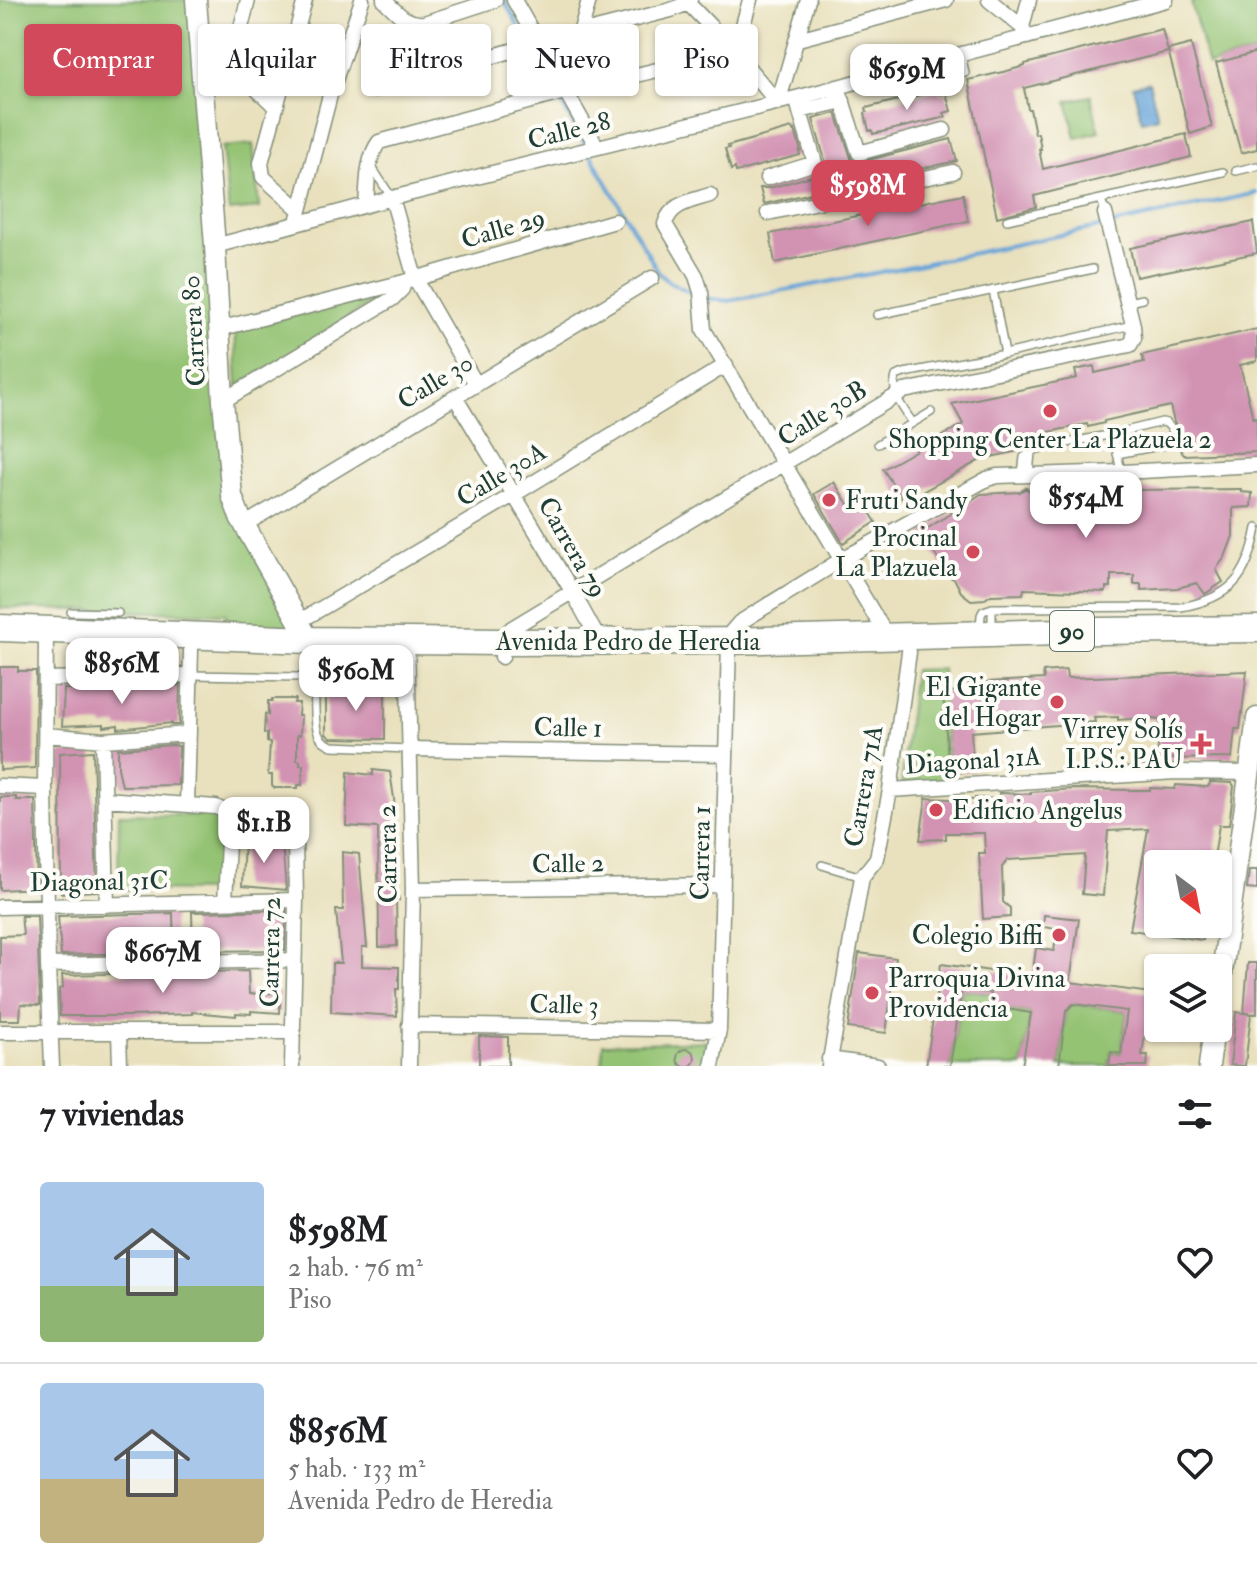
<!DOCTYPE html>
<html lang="es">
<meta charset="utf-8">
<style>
:root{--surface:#fff;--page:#f6f6f6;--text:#202124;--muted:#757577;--line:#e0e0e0;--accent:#d1495b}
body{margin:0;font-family:"IM FELL Double Pica",serif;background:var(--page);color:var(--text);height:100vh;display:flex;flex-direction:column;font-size:30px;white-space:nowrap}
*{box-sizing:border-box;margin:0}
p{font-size:26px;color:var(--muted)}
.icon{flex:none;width:44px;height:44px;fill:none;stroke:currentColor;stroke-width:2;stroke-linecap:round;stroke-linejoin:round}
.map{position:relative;height:1066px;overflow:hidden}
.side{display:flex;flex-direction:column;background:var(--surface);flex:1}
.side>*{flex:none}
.hud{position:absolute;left:24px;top:24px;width:800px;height:72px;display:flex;gap:16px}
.needle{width:52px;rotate:148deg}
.controls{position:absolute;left:1144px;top:850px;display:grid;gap:16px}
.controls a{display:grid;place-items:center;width:88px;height:88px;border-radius:8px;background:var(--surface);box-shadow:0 2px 6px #0004;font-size:40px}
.price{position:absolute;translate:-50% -68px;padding:0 18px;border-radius:16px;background:#fff;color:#222;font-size:26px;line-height:52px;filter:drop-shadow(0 2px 4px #0008)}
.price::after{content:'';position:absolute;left:50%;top:48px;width:24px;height:18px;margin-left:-12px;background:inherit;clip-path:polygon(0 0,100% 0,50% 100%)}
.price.on{background:var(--accent);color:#fff}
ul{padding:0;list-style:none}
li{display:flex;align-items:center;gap:24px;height:200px;padding:0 40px}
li+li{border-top:2px solid var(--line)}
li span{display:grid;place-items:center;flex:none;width:224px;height:160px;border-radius:8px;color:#555}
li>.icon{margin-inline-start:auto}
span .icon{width:96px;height:96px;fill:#fffc;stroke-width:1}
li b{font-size:34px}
h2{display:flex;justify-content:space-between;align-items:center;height:96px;padding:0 40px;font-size:34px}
.pill{padding:0 28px;border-radius:8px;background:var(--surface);box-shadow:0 2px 6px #0004;font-size:28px;line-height:72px}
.pill.on{background:var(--accent);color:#fff}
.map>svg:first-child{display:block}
.green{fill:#94c373;stroke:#5a8054;stroke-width:2}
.water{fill:#67a4d8;stroke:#437086;stroke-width:2}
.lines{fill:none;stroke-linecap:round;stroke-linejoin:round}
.stream{stroke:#67a4d8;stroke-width:4}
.building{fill:#d293b3}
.street-tunnel{stroke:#c1c0a2;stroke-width:14;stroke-dasharray:14 7;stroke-linecap:butt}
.lane-casing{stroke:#848f79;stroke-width:10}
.street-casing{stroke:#848f79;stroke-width:17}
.secondary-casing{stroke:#848f79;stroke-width:23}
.highway-casing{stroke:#848f79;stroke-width:29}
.lane{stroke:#fff;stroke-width:7}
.street{stroke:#fff;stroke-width:14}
.secondary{stroke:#fff;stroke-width:20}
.highway{stroke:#fff;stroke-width:26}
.poi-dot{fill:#d1495b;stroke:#fdfcf7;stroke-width:3}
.labels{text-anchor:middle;stroke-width:8;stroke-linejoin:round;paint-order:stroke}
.shield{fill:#fdfcf7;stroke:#62766e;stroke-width:2}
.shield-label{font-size:24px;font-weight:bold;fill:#1f3d34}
.street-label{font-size:26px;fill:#1f3d34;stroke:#fdfcf7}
.poi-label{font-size:26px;fill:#1f3d34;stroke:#fdfcf7;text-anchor:end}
</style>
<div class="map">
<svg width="1257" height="1066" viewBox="0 0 1257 1066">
<rect width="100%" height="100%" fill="#fdfcf7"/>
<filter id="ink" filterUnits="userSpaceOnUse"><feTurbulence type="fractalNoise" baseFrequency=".0125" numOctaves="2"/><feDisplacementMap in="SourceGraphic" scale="16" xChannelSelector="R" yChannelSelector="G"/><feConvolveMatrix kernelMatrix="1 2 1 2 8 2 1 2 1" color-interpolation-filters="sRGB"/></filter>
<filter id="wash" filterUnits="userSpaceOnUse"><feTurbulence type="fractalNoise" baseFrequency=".006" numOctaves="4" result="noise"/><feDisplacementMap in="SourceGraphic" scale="32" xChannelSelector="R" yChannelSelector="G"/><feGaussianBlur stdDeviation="1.8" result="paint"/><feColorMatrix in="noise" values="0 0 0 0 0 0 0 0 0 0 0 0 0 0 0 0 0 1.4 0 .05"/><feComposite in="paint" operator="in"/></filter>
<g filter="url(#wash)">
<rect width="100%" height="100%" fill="#e9e1be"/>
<path class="green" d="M0 0H191L227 501 297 627 227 625 226 614 0 608Z
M1199 0H1257V52L1208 65 1191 2Z
M1091 96 1099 132 1076 138 1067 101Z
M253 144 259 208 229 211 222 147Z
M392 290 238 386 235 330Z
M942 669 949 780 901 784 914 670Z
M119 814 220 816V891L118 890Z
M962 989 991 993 1000 1008 1031 1013 1022 1066H950Z
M1073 1004 1127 1011 1121 1054 1111 1052 1109 1066H1059L1066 1011Z
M715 1041 709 1066H602L603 1044Z"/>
<path class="water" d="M1149 82 1158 117 1142 121 1133 86Z"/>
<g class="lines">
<path class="stream" d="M504 0 585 145
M589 152 659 273 669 282 696 295
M1113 224 1257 193
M705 298 728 301 917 265 1104 226"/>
</g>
<g id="blocks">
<path class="building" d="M1162 29 1168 52 1024 88 1028 109H1030L1035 134 1038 133 1041 149H1039L1043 169 1186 134 1191 157 1034 196 1036 207 997 217 968 80 1007 71 1025 66V64Z
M1191 44 1212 127 1190 134 1168 50Z
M1257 52V149L1241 153 1216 63Z
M939 90 940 94 946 93 951 111 944 113 946 117 873 134 872 130 869 131 865 113 867 112 866 108Z
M836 113 853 164 951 139 957 161 876 178 871 174 866 175 859 182 832 188 827 185 822 186 816 192 764 204 760 188H770L825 172V160L813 119Z
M792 128 793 131 795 130 801 151H799L800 155 736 172 735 168 731 170 725 149 729 148 728 146Z
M963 194 968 221 775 263 770 234Z
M1253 222 1257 253 1136 277 1130 248Z
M1257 329V361L1240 365 1253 418 1257 417V452L1184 455 1181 451 1178 428 1174 422 1170 406 1104 421V423L1088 427 1087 424 1021 438 1025 449 1023 450 982 459 904 502 883 469 963 424 952 404 1077 378 1075 370 1094 366 1095 373 1144 362 1142 355Z
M834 482 848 504 860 497 876 522 843 543 814 494Z
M1026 488 1030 491 1241 489V492L1252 493 1251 507 1233 508V536L1225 557 1216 569 1223 582 1205 594 1197 583 1177 588 1141 590V584H1134V575H1111V587H1106V592L1024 589 1023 594 991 595 985 599 971 600 961 592 955 580 947 575 922 532 981 494 1020 492Z
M0 667H18V671H36L35 768 0 770Z
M1066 670 1067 678 1247 671 1240 729H1235L1232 758 1157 759 1160 720 1143 718 1118 720V717L1094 718 1095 722 971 732 974 771 949 773 943 692 968 691V683L1044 679 1043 672Z
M180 685 179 725H171V723L118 729V725L104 727V724L62 726 64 689 161 686 172 688V686Z
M326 688H385V739L331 738 328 736 326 734Z
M272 699H295L294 703H299L298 715H301L300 735H297V760L300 761V765H303L302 785H298V788H274L272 786V775H268L270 743 267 742V733H264L265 714 268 715V701H272Z
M173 745 179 746 178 785 122 786 118 768V749Z
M93 751 97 891 61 893 60 753Z
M373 770 390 772 394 798 398 875H396L399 900 396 899 397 946 379 947 378 828 346 826 348 772 373 775Z
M1210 782 1232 783 1234 786 1229 825H1219L1213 864H1158V924H1205L1203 940 1130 930 1148 829 1108 831 1103 896 1082 894 1085 855 1008 860 1002 867 1003 902 1010 908V917L983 919 979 853H985L984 833H946V839L920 840 926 798 975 800V798L999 799V793L1031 794V792L1073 789 1135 790H1150V788L1175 789 1176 785 1207 787 1209 786Z
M0 797H16V800H35L37 888 0 890Z
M244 839 282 842 286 890 242 886Z
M342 852 359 854 367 947H362V966L399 967V989H396L397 1016 331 1012 332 963H341L336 910H343Z
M1249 870H1257V890L1247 889Z
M286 910 285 950 193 951 192 912Z
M173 913 174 952 61 955 58 916Z
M1044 915 1079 919 1070 982 1151 993 1142 1055H1148L1147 1066H1109L1111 1052 1121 1054 1127 1011 1073 1004 1066 1011 1059 1066H1022L1031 1013 1000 1008V1007L989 1005 991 993 962 989 950 1066H926L941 964 1032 977 1036 948 1054 951 1057 929 1043 927Z
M21 916H37L40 1005 21 1004 20 1020H0V936L23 935Z
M859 953 896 958 886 1033 848 1028Z
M1248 963H1257V1014L1244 1013Z
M248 971 249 994 280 993V1013L251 1011V1014L236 1013V1016L192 1012V1014L131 1016H60L59 989 63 988 62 975Z
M1236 1012 1251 1014 1245 1066 1230 1065Z
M479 1036 508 1037V1066H479Z
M677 1058a9 9 0 1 1 18 0a9 9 0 1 1-18 0Z"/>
</g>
</g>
<g filter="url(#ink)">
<use href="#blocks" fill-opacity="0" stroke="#848f79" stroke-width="2"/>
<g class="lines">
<path class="street-tunnel" d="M862 162 869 184
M818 173 825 195"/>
<g class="lane-casing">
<path id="lane" d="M961 54 965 73
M371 166 392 198
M1236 171 1257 166
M1101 199 1223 172
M1007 220 1101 199 1105 213
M993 290 1005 354
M1128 302 1142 299
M877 315 1093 269
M913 423C904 410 890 393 896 376L904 373 1005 354 1132 325
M1113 434 1121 471
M878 444 931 412
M1022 474 1024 457 1031 453
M1029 474 1031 453 1037 449 1113 434 1162 422 1166 423 1172 429 1174 438 1169 444 1117 454
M71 612 118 613
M980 628 981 615 983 611 992 608
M992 629V608L1181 607C1231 598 1248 577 1257 528
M316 653C316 671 312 718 318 733 320 740 326 743 332 746L409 749
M191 675 407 679
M822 865 862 877"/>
</g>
<g class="street-casing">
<path id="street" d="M248 0 234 55 235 69 276 107
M384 0C397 12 406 25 424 23L495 0
M514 0 597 147
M685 0 732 49 778 103
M989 0 1022 27 1027 37
M1022 27 1029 0
M580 34 589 0
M798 39 946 0
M838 87 859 153 944 130
M374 90 525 47 671 10 688 3 690 0
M778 103 808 0
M800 111 843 101
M767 178 815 163 796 98
M869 184 871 189 953 172
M710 195C692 201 671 203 665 224L696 276 701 292 704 330 887 636
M392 198 415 278 476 384
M827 200 871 189
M366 205C368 184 366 160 379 142L561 93 720 55 732 49 740 36 750 0
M300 210 263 177 261 163 305 0
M768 213 827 200 825 195
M298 218 330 95 362 0
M215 246 392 198 796 98 1166 0
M219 329 404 282 615 221
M455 397 572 591 599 640
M223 401 392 299 402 289 404 282
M244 525 652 278
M300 621 515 494 726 365
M46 630 45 788 48 965 52 1066
M407 641 413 889 409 1066
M502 657 504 636 512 628 904 391 1130 345 1134 338 1133 325 1105 213
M46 679 191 675
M46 735 103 740 189 734
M103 740 107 905
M409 749 726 754
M0 786 45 788
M890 790 1176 772 1251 773
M105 799 216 807 226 812 229 823 225 902
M187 805 191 650
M413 889 723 885
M0 907 296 900
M48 965 294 960
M409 1025 719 1030
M0 1032H293
M119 1033 120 1066
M829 1059 878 1066
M292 1066 296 900 295 838
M712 1066 719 1030 729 641 732 631 739 623 841 560 987 479 997 476 1122 472 1257 465
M829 1066 862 877 877 858 890 790 909 652"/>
</g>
<g class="secondary-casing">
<path id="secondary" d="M196 0 215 246 223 401 232 496 240 517 309 640
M1218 1002 1257 718
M1209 1066 1214 1028"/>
</g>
<g class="highway-casing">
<path id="highway" d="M0 628 309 640 503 642 729 641 1099 631 1257 629"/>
</g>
<use href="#lane" class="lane"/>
<use href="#street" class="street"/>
<use href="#secondary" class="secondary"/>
<use href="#highway" class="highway"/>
</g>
</g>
<g class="poi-dot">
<circle cx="1050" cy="411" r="8"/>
<circle cx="829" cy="500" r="8"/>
<circle cx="973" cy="552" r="8"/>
<circle cx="1057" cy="702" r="8"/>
<path d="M1197 732h8v8h8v8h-8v8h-8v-8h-8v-8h8z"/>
<circle cx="936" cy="810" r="8"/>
<circle cx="1059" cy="935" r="8"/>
<circle cx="872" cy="993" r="8"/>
</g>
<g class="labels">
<rect class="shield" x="1050" y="611" width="44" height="40" rx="6"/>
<g class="shield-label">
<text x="1072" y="639">90</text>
</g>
<g class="street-label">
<text transform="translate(569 130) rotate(-14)" y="9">Calle 28</text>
<text transform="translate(503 228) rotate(-16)" y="9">Calle 29</text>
<text transform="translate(193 331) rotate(-93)" y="9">Carrera 80</text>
<text transform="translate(435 381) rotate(-31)" y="9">Calle 30</text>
<text transform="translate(822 413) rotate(-32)" y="9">Calle 30B</text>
<text transform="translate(501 474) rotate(-31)" y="9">Calle 30A</text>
<text transform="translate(573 547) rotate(60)" y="9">Carrera 79</text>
<text x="628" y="650">Avenida Pedro de Heredia</text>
<text transform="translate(568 727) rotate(1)" y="9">Calle 1</text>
<text transform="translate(973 760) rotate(-4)" y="9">Diagonal 31A</text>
<text transform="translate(863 786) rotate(-80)" y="9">Carrera 71A</text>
<text transform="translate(700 853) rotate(-89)" y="9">Carrera 1</text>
<text transform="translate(387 854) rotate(-91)" y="9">Carrera 2</text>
<text transform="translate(568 863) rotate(-1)" y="9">Calle 2</text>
<text transform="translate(99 881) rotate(-1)" y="9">Diagonal 31C</text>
<text transform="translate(270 952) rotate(-89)" y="9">Carrera 72</text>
<text transform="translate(564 1004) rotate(1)" y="9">Calle 3</text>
</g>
<g class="poi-label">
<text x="1050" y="448" text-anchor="middle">Shopping Center La Plazuela 2</text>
<text x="845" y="509" text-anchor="start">Fruti Sandy</text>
<text x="957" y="546">Procinal<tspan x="957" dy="30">La Plazuela</tspan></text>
<text x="1041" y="696">El Gigante<tspan x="1041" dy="30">del Hogar</tspan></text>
<text x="1183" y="738">Virrey Solís<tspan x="1183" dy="30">I.P.S.: PAU</tspan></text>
<text x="952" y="819" text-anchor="start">Edificio Angelus</text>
<text x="1043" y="944">Colegio Biffi</text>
<text x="888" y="987" text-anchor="start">Parroquia Divina<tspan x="888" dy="30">Providencia</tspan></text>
</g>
</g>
</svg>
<div class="controls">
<a><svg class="needle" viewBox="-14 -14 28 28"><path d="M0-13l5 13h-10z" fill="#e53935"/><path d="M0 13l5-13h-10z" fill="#757577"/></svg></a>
<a><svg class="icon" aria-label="layers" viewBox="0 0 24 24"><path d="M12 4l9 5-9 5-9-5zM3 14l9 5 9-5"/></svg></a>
</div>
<b class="price" style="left:907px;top:112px">$659M</b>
<b class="price on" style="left:868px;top:228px">$598M</b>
<b class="price" style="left:1086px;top:540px">$554M</b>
<b class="price" style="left:122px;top:706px">$856M</b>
<b class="price" style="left:356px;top:713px">$560M</b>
<b class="price" style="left:264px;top:865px">$1.1B</b>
<b class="price" style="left:163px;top:995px">$667M</b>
<div class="hud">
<a class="pill on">Comprar</a>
<a class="pill">Alquilar</a>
<a class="pill">Filtros</a>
<a class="pill">Nuevo</a>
<a class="pill">Piso</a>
</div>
</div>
<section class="side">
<h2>7 viviendas<svg class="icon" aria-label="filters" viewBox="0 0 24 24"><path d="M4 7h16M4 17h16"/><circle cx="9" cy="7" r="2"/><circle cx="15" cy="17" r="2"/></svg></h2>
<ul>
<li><span style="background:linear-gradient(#a9c7e8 65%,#8fb573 0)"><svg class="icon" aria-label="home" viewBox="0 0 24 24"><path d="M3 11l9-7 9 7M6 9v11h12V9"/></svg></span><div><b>$598M</b><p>2 hab. · 76 m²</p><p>Piso</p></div><svg class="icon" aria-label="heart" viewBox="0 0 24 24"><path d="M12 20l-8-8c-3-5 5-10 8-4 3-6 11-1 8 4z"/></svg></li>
<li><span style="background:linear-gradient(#a9c7e8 60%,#c2b280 0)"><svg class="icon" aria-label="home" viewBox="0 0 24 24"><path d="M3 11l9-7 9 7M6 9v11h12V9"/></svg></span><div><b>$856M</b><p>5 hab. · 133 m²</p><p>Avenida Pedro de Heredia</p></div><svg class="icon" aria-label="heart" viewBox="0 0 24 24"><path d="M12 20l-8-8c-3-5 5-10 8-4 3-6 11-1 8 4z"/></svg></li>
</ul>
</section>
